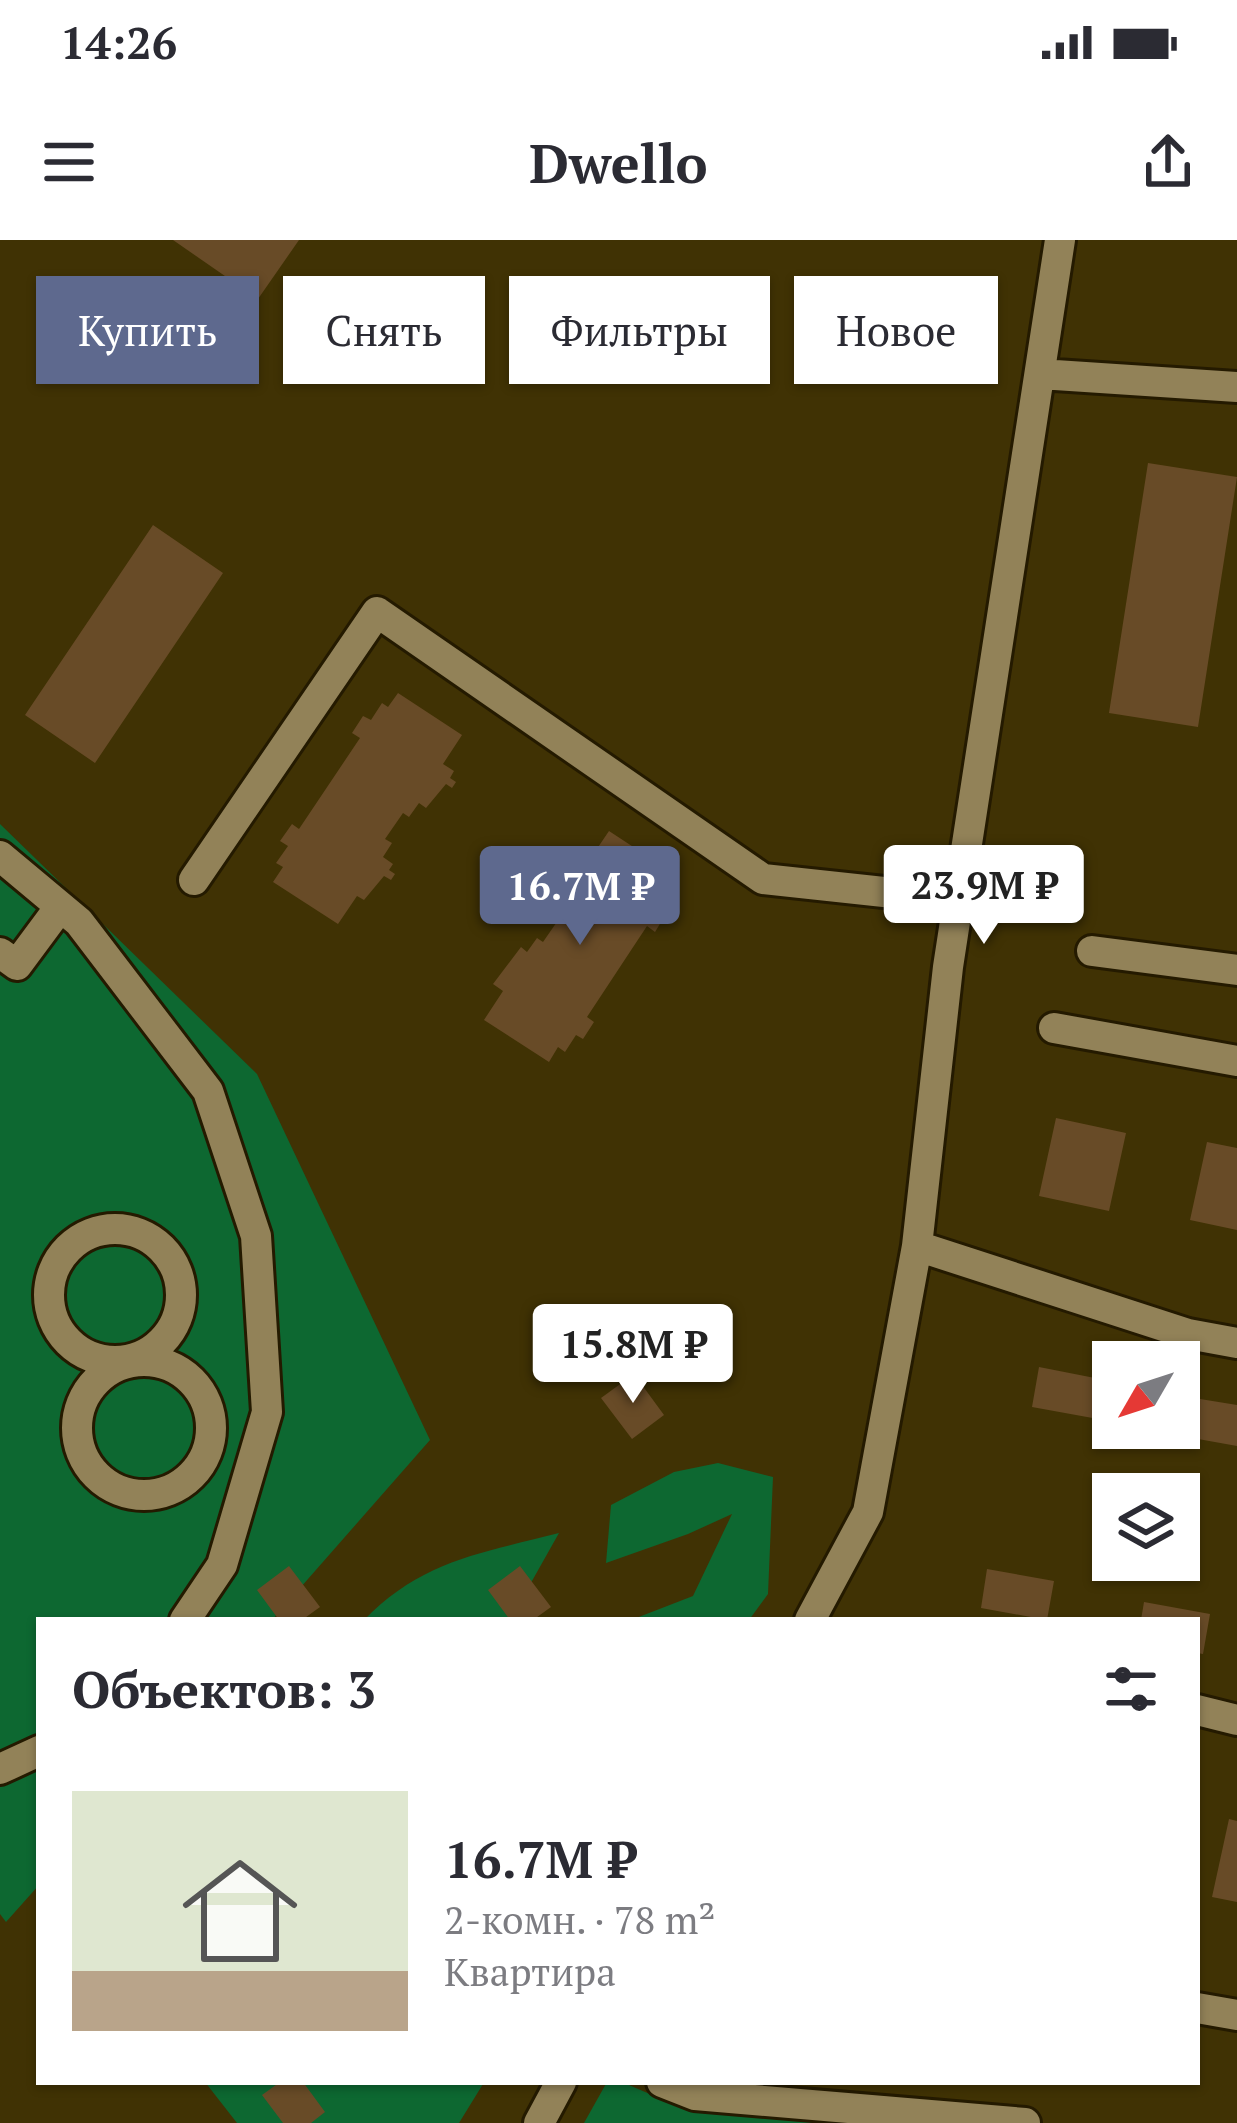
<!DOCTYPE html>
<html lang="ru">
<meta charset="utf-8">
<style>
:root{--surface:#fff;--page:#f7f7f7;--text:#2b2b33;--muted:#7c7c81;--accent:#5e698e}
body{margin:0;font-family:"PT Serif",serif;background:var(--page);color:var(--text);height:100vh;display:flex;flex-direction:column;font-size:45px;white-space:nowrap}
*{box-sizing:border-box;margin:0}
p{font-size:39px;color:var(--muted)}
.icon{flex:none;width:66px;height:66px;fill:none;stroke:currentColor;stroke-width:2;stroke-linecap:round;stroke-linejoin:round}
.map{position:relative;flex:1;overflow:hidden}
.details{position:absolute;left:36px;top:1377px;width:1164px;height:468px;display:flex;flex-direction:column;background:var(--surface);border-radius:0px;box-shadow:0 3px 9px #0004}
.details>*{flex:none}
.banner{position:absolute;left:36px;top:36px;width:1167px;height:108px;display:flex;gap:24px}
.needle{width:78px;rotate:231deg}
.controls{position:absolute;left:1092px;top:1101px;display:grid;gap:24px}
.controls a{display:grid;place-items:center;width:108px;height:108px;border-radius:0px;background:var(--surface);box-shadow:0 3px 9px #0004;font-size:60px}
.price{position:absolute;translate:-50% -102px;padding:0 27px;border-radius:12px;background:#fff;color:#222;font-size:39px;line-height:78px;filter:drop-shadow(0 3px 6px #0008)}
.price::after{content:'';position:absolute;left:50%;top:72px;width:36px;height:27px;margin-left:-18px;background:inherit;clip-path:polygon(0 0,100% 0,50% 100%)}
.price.current{background:var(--accent);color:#fff}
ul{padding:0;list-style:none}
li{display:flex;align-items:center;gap:36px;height:300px;padding:0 36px}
li span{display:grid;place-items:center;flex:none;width:336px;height:240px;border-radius:0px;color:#555}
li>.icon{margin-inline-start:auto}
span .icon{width:144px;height:144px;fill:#fffc;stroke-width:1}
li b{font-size:51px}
h2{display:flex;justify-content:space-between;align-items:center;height:144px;padding:0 36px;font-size:51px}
.tag{padding:0 42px;border-radius:0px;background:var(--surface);box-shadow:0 3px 9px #0004;font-size:42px;line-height:108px}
.tag.current{background:var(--accent);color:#fff}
.status{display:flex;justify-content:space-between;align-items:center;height:84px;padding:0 60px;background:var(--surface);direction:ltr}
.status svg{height:33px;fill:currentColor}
header{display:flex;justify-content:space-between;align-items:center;height:156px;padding:0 36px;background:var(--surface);font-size:54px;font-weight:700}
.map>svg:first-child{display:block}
.green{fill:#0d6831}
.building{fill:#684b27}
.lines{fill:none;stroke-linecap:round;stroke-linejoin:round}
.minor-casing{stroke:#241a00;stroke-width:36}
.minor{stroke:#928258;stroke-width:30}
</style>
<div class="status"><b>14:26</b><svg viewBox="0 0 49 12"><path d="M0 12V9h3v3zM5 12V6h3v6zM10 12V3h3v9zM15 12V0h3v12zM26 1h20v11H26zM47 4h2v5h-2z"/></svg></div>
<header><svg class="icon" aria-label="menu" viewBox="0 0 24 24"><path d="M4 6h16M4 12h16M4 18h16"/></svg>Dwello<svg class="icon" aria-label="share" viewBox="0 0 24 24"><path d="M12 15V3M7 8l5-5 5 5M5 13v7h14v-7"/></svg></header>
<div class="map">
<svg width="1237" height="1883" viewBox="0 0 1237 1883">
<rect width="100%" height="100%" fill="#403204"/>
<path class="green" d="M0 584 257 834 430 1200 272 1380H39V1645L6 1682 0 1674Z
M718 1223 773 1237 768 1354 749 1380H631L693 1356 732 1274 688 1294 606 1323 611 1265 674 1232Z
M559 1293 510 1380H364C422 1320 482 1313 559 1293Z
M205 1842H481L483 1844 459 1883H237Z
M607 1842H622L689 1871 827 1883H584Z"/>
<path class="building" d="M173 0H299L258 59Z
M1148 223 1237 237 1198 487 1109 473Z
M153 285 223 333 95 523 25 475Z
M398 453 462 495 443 524 454 531 450 538 456 542 452 548 446 544 426 568 419 563 409 577 403 573 385 599 392 603 383 617 393 624 389 630 395 634 391 640 384 636 364 660 357 656 338 684 273 642 283 627 276 623 288 606 280 601 292 584 299 589 360 498 352 493 363 476 371 480 382 463 388 467Z
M609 591 673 633 664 648 670 652 659 670 666 674 655 692 647 686 587 777 594 782 583 799 576 795 565 812 558 807 549 822 484 780 503 751 493 744 521 707 527 712 537 698 543 702 561 676 554 671 564 658 553 651 582 615 590 619Z
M1056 878 1126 893 1109 971 1039 956Z
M1207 902 1237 908V990L1190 980Z
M1039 1127 1105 1140 1098 1179 1032 1167Z
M634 1134 664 1175 632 1199 601 1158Z
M1194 1158 1237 1165V1206L1187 1197Z
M289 1326 320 1367 302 1380H279L257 1350Z
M520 1326 551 1367 533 1380H510L488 1350Z
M987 1329 1054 1341 1047 1380 981 1368Z
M1144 1362 1210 1374 1203 1414 1197 1413V1380H1141Z
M1229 1579 1237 1581V1662L1212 1657Z
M280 1842H303L325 1872 311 1883H283L262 1855Z"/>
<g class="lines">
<g class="minor-casing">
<path id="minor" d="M1040 134 1237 147
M0 616 79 682 208 851 256 996 267 1172 222 1325 185 1380
M194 640 377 372 763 639 958 660
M1092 711 1237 730
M0 713 17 725 60 667
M1054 788 1237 821
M49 1055a66 66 0 1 1 132 0a66 66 0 1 1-132 0Z
M917 1006 1188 1094 1237 1103
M77 1188a67 67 0 1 1 134 0a67 67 0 1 1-134 0Z
M810 1380 868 1272 917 1006 948 727 1060 0
M1197 1470 1237 1480
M0 1529 39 1511
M1197 1768 1237 1775
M662 1842 695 1855 1025 1883
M539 1883 561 1842"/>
</g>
<use href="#minor" class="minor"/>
</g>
</svg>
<div class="controls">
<a><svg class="needle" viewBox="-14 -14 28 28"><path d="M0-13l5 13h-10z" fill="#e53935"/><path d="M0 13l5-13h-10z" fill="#7c7c81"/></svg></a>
<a><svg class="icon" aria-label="layers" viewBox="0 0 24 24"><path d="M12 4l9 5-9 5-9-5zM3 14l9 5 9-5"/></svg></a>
</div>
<b class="price" style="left:984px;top:707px">23.9M ₽</b>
<b class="price current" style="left:580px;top:708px">16.7M ₽</b>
<b class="price" style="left:633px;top:1166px">15.8M ₽</b>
<div class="banner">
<a class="tag current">Купить</a>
<a class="tag">Снять</a>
<a class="tag">Фильтры</a>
<a class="tag">Новое</a>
</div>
<section class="details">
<h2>Объектов: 3<svg class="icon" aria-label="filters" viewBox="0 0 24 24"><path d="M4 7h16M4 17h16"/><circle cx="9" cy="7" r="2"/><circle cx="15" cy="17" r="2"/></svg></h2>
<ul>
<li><span style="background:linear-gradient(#dfe7d0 75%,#b9a48a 0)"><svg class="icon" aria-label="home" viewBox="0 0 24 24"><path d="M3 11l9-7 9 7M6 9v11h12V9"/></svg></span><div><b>16.7M ₽</b><p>2-комн. · 78 m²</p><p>Квартира</p></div></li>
</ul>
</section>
</div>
